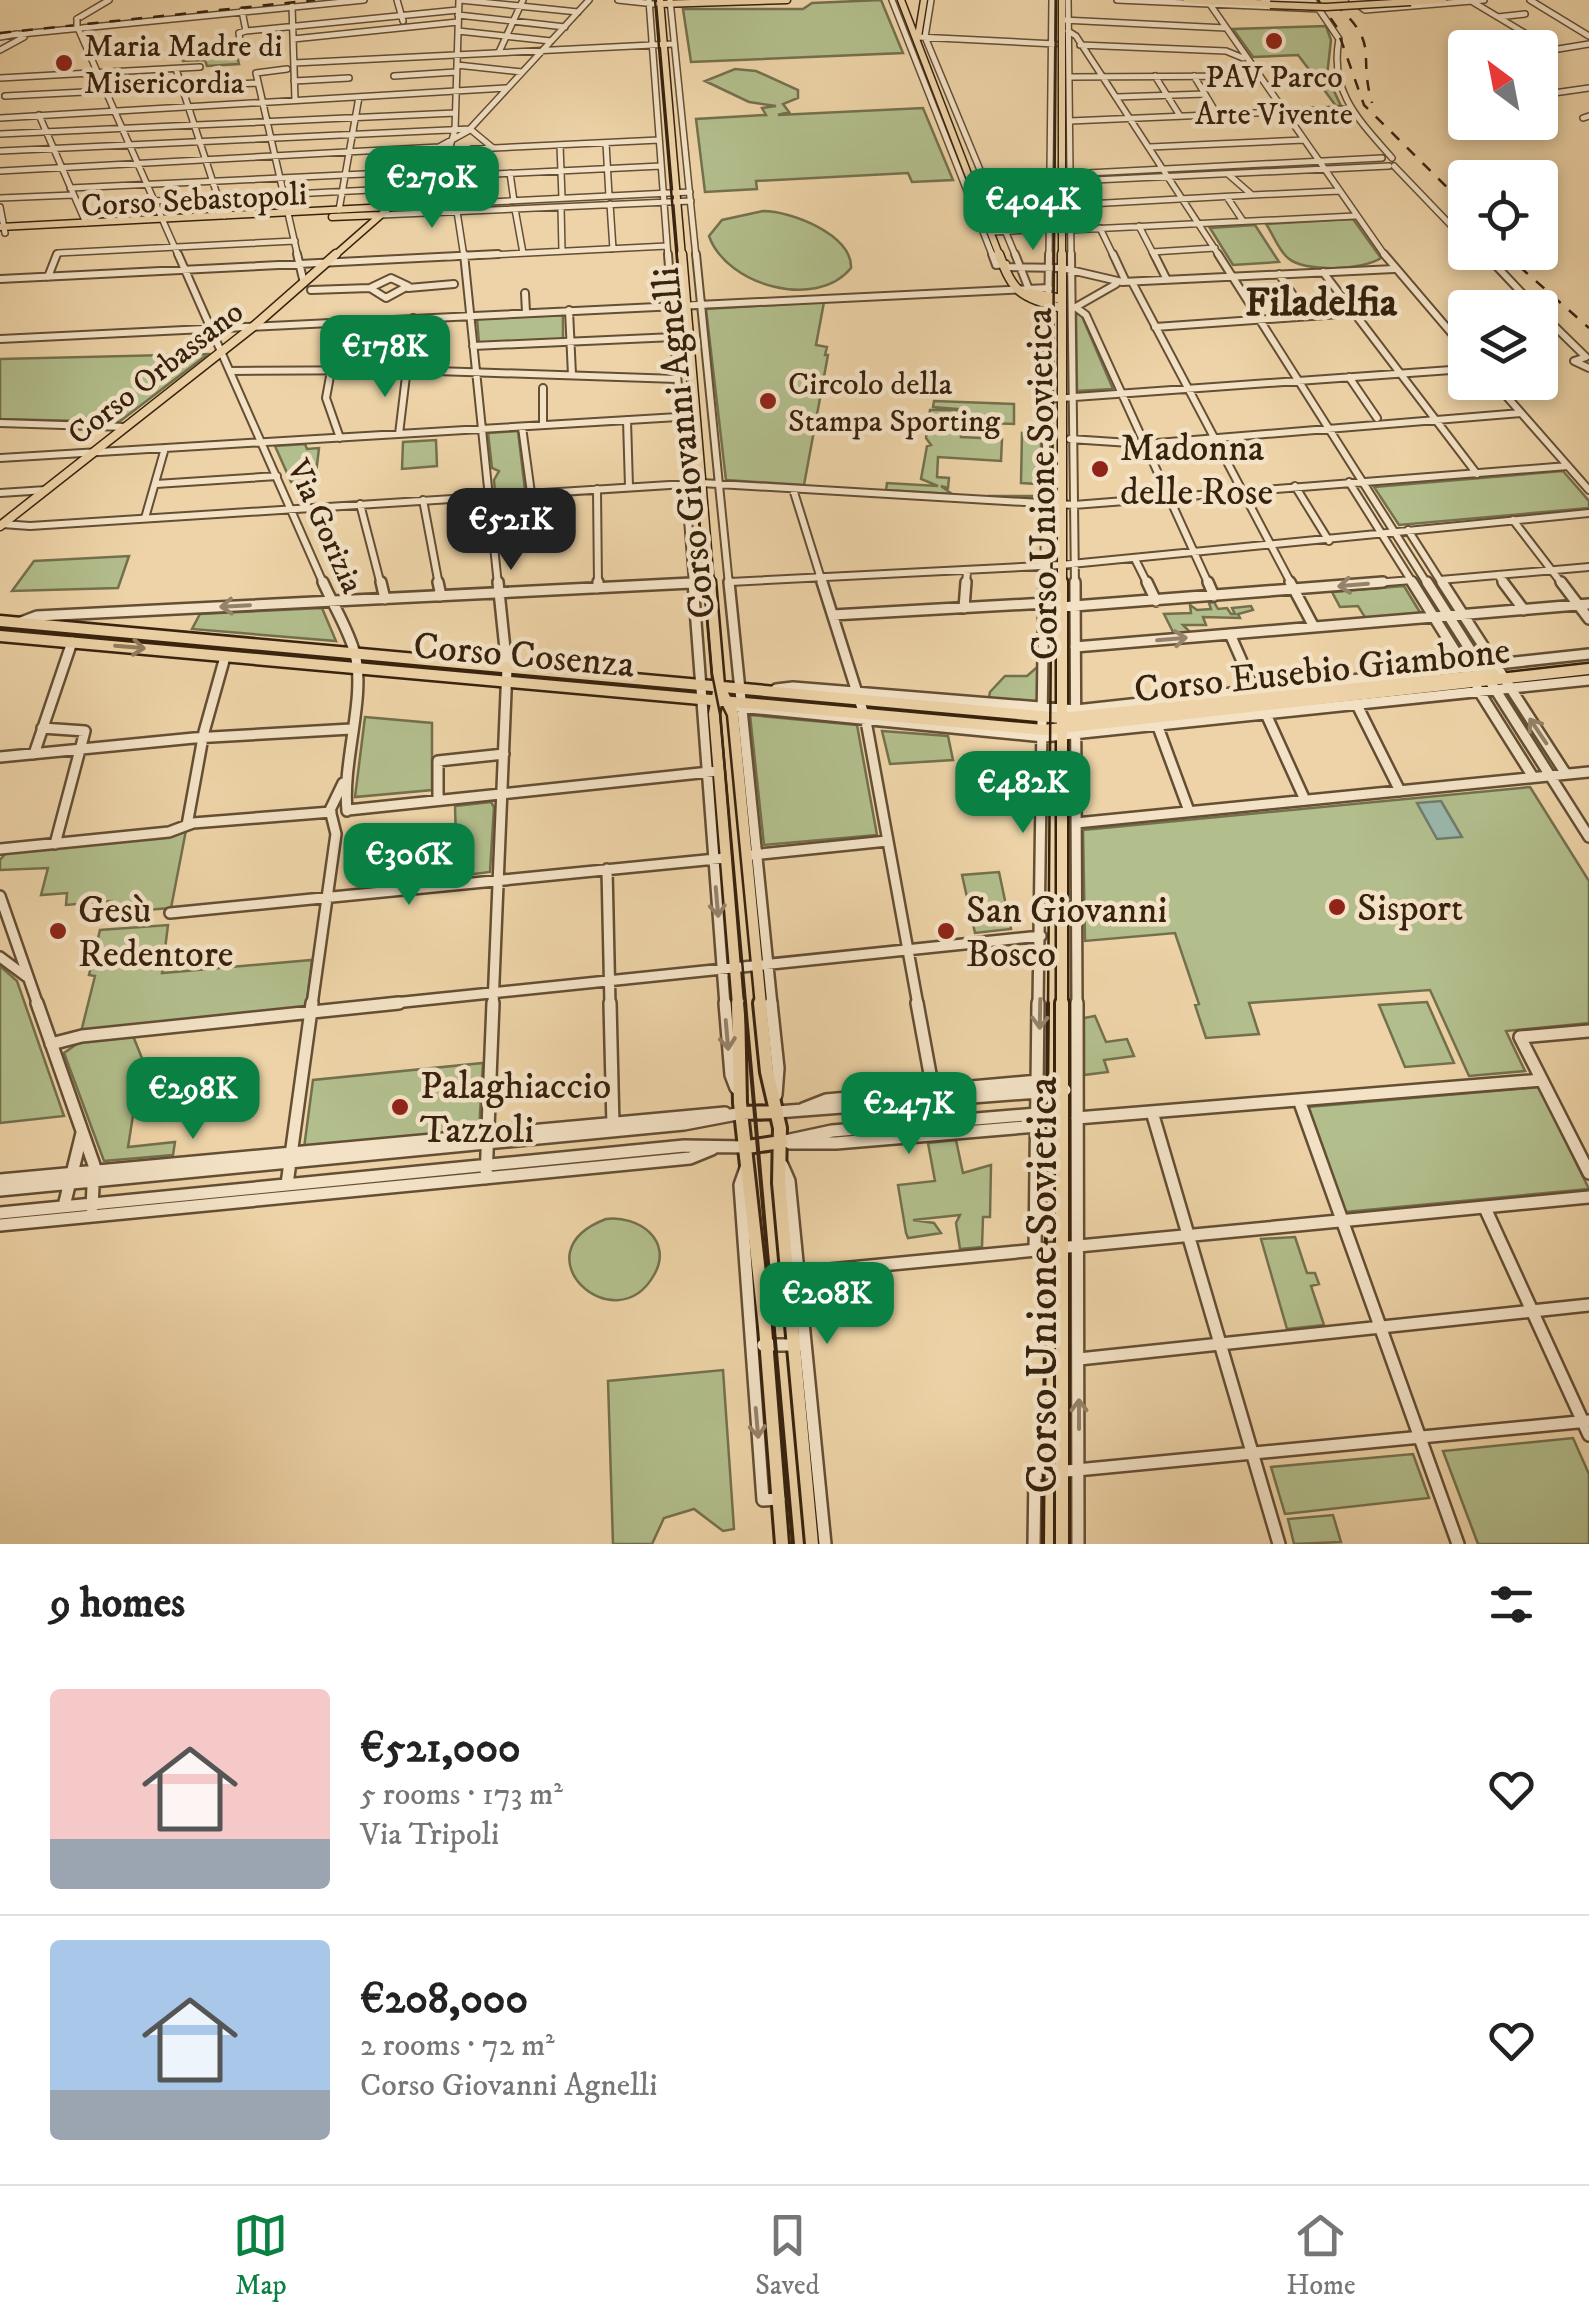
<!DOCTYPE html>
<meta charset="utf-8">
<style>
:root{--surface:#fff;--page:#f6f6f6;--text:#222;--muted:#767676;--line:#e0e0e0;--accent:#0b8043}
body{margin:0;font-family:"IM FELL DW Pica",serif;background:var(--page);color:var(--text);height:100vh;display:flex;flex-direction:column;font-size:38px;white-space:nowrap}
*{box-sizing:border-box;margin:0}
p{font-size:32px;color:var(--muted)}
.icon{flex:none;width:55px;height:55px;fill:none;stroke:currentColor;stroke-width:2;stroke-linecap:round;stroke-linejoin:round}
.map{position:relative;height:1544px;overflow:hidden}
.panel{display:flex;flex-direction:column;background:var(--surface);flex:1}
.panel>*{flex:none}
.needle{width:65px;rotate:328deg}
.tools{position:absolute;left:1448px;top:30px;display:grid;gap:20px}
.tools a{display:grid;place-items:center;width:110px;height:110px;border-radius:10px;background:var(--surface);box-shadow:0 5px 15px #0003;font-size:50px}
.price{position:absolute;translate:-50% -85px;padding:0 22px;border-radius:20px;background:var(--accent);color:#fff;font-size:32px;line-height:65px;filter:drop-shadow(0 2px 5px #0008)}
.price::after{content:'';position:absolute;left:50%;top:60px;width:30px;height:22px;margin-left:-15px;background:inherit;clip-path:polygon(0 0,100% 0,50% 100%)}
.price.selected{background:#222;color:#fff}
ul{padding:0;list-style:none}
li{display:flex;align-items:center;gap:30px;height:250px;padding:0 50px}
li+li{border-top:2px solid var(--line)}
li span{display:grid;place-items:center;flex:none;width:280px;height:200px;border-radius:10px;color:#555}
li>.icon{margin-inline-start:auto}
span .icon{width:120px;height:120px;fill:#fffc;stroke-width:1}
li b{font-size:42px}
h2{display:flex;justify-content:space-between;align-items:center;height:120px;padding:0 50px;font-size:42px}
.menu{display:flex;justify-content:space-around;align-items:center;height:140px;border-top:2px solid var(--line);background:var(--surface);font-size:28px;color:var(--muted)}
.menu a{display:grid;justify-items:center;gap:5px}
.menu .selected{color:var(--accent)}
.map>svg:first-child{display:block}
.green{fill:#b2be8c;stroke:#74704d;stroke-width:2.5}
.water{fill:#99b7ac;stroke:#727b6d;stroke-width:2.5}
.lines{fill:none;stroke-linecap:round;stroke-linejoin:round}
.minor-far3-casing{stroke:#644e34;stroke-width:8}
.minor-far2-casing{stroke:#644e34;stroke-width:10}
.minor-far1-casing{stroke:#644e34;stroke-width:14}
.minor-casing{stroke:#644e34;stroke-width:16}
.major-far3-casing{stroke:#37220e;stroke-width:9}
.major-far2-casing{stroke:#37220e;stroke-width:11}
.major-far1-casing{stroke:#37220e;stroke-width:15}
.major-casing{stroke:#37220e;stroke-width:18}
.minor-far3{stroke:#f3e2c6;stroke-width:5}
.minor-far2{stroke:#f3e2c6;stroke-width:6}
.minor-far1{stroke:#f3e2c6;stroke-width:9}
.minor{stroke:#f3e2c6;stroke-width:11}
.major-far3{stroke:#edd3a7;stroke-width:6}
.major-far2{stroke:#edd3a7;stroke-width:8}
.major-far1{stroke:#edd3a7;stroke-width:10}
.major{stroke:#edd3a7;stroke-width:12}
.tram-far1{stroke:#37220e;stroke-width:2.5}
.tram{stroke:#37220e;stroke-width:4}
.rail{stroke:#37220e;stroke-width:2.5;stroke-dasharray:11 11;stroke-linecap:butt}
.minor-bridge-casing{stroke:#644e34;stroke-width:8;stroke-linecap:butt}
.major-bridge-casing{stroke:#37220e;stroke-width:9;stroke-linecap:butt}
.minor-bridge{stroke:#f3e2c6;stroke-width:5}
.major-bridge{stroke:#edd3a7;stroke-width:6}
.oneway{stroke:#95826a}
.oneway2{stroke:#927a5a}
.poi-dot{fill:#8f2418;stroke:#f3e2c6;stroke-width:4}
.labels{text-anchor:middle;stroke-width:9;stroke-linejoin:round;paint-order:stroke}
.far-poi-label{font-size:32px;fill:#37220e;stroke:#f3e2c6;text-anchor:start}
.far-street-label{font-size:32px;fill:#37220e;stroke:#f3e2c6}
.street-label{font-size:38px;fill:#37220e;stroke:#f3e2c6}
.poi-label{font-size:38px;fill:#37220e;stroke:#f3e2c6;text-anchor:start}
.far-district-label{font-size:40px;font-weight:bold;fill:#37220e;stroke:#f3e2c6}
.near-street-label{font-size:45px;fill:#37220e;stroke:#f3e2c6}
</style>
<div class="map">
<svg width="1589" height="1544" viewBox="0 0 1589 1544">
<rect width="100%" height="100%" fill="#edd3a7"/>
<filter id="stains"><feTurbulence type="fractalNoise" baseFrequency=".002" numOctaves="4"/><feColorMatrix values="0 0 0 0 .2 0 0 0 0 .09 0 0 0 0 .02 0 0 0 .5 -.17"/></filter>
<radialGradient id="worn" r=".72"><stop offset=".6" stop-color="#630" stop-opacity="0"/><stop offset="1" stop-color="#630" stop-opacity=".3"/></radialGradient>
<path class="green" d="M881 0 903 53 691 62 683 9H803L812 3Z
M1326 26 1331 40 1327 76 1341 106H1336L1319 83 1306 84 1302 78 1314 76 1298 55 1253 57 1233 29Z
M234 43 239 64 207 66 205 60 183 61 182 49Z
M735 69 756 71 798 90V98L783 104 789 112 778 115 923 108 953 180 912 182 908 173 756 181 757 189 705 192 696 119 766 115 762 108 776 106 749 102 705 81Z
M763 211C791 211 853 235 851 268 816 311 726 285 709 236L722 220Z
M1353 219 1381 258C1364 270 1304 273 1288 258 1279 251 1273 234 1266 224Z
M1255 225 1279 262 1233 265 1210 228Z
M824 302 816 345 827 347 825 355H828L804 485 726 480 706 309Z
M1076 314H1081L1113 389 1077 391Z
M563 315V340L479 343 477 319Z
M405 332 401 367H365L370 334Z
M208 354 119 422 0 419V359Z
M934 401 1014 404V424L962 422 961 437 1002 439 1001 461 938 457 937 477 949 478 948 488 941 486 952 494 886 490 887 483 938 486 921 479 927 446 931 445 926 438 930 410H969L933 407Z
M518 431 525 490 495 492 494 480 499 471 492 468 488 433Z
M1022 433 1041 435V498L988 496H1037V484L1021 483Z
M436 440 437 466 402 469 403 442Z
M305 444 307 449 319 448 315 482H291L275 446Z
M1563 471 1589 501V508L1399 525 1374 487Z
M129 556 118 588 12 591 34 561Z
M1404 586 1421 614 1366 619 1358 606 1340 607 1332 592Z
M1214 602 1218 609 1227 608 1231 614H1235L1232 608 1251 606 1253 610 1238 614 1240 618 1203 617 1206 625H1183L1192 634 1175 636 1164 614 1191 613 1190 605 1197 610 1211 609 1209 603Z
M322 608 336 641 192 629 200 614Z
M1043 662 1042 704 988 702 990 692 1005 676H1027Z
M750 715 857 725 877 835 764 845Z
M365 717 432 723V790L355 797Z
M882 731 948 736 953 760 890 764Z
M1530 787 1589 881V1023L1506 1031 1525 1071 1469 1076 1430 990 1249 1003 1259 1034 1206 1038 1195 1005 1199 1004 1175 933 1085 941 1083 830Z
M491 802 494 807 490 872 457 876 455 806Z
M187 825 171 908 119 912 112 901 66 905 67 893 41 895 48 868 0 870V860L6 853 54 849 55 844 169 832Z
M999 872 1011 929 975 933 962 875Z
M168 925 162 973 312 960 306 1009 81 1032 95 976 89 975 100 930Z
M0 966 17 981 64 1116 0 1123Z
M1427 1002 1454 1063 1405 1067 1379 1005Z
M1095 1016 1106 1042 1127 1039 1134 1056 1104 1060 1108 1072 1084 1075V1018Z
M133 1036 159 1100 135 1103 128 1147 175 1142 173 1155 104 1161 64 1053 81 1041Z
M483 1063 479 1131 304 1148 313 1080Z
M1539 1087 1589 1189 1345 1212 1307 1107Z
M956 1140 963 1173 991 1165 990 1217H983L982 1247 960 1249 956 1223 960 1215 913 1220 934 1223 941 1233 908 1238 906 1233 898 1185 935 1181 928 1143Z
M606 1219C638 1215 674 1240 654 1275 615 1344 516 1253 606 1219Z
M1295 1237 1307 1273H1315L1319 1284 1311 1286 1324 1325 1287 1329 1261 1239Z
M723 1370 734 1529 723 1531 694 1509 664 1518 652 1544H613L608 1381Z
M1573 1438 1589 1474V1544H1478L1443 1451Z
M1413 1454 1429 1498 1285 1514 1271 1467Z
M1333 1515 1341 1542 1294 1544 1288 1519Z"/>
<path class="water" d="M1441 801 1462 837 1437 839 1417 803Z"/>
<g class="lines">
<g class="minor-far3-casing">
<path id="minor-far3" d="M397 0 403 21
M459 0 455 130 448 153 464 257
M460 0 578 12
M618 0 655 4
M649 0 668 257
M670 0 696 257
M892 0 993 257
M931 0 925 37 1016 257
M1068 0 1071 257
M1117 0 1321 9
M1207 0 1386 257
M1263 0 1314 2 1339 39C1329 92 1359 120 1392 158
M1352 0 1365 10 1484 0
M1530 0 1589 36
M1354 2 1381 0
M1473 2 1553 50
M292 6 295 100
M458 15 565 27
M1498 17 1525 14
M77 19 109 0
M1063 20 1226 28
M77 26 179 257
M246 31 458 10
M458 31 551 41
M1068 31 1076 36 1220 257
M11 35 364 0
M0 37 17 34
M918 37 1055 44
M293 39 458 22
M1080 45 1226 51 1243 58
M0 50 24 37
M241 50 239 33 246 31 242 11
M499 52 523 0
M1540 52 1589 44
M294 63 672 44
M457 65 522 72
M176 69 224 216
M287 69 256 73 298 257
M394 76 456 72
M1155 76 1180 116
M1194 76 1217 114
M1070 77 1258 76
M0 78 200 67
M294 81 349 78
M182 87 258 83
M1540 95 1589 88
M5 96 105 91
M1117 97 1205 94
M39 115 86 223
M0 118 506 88
M1583 118 1589 116
M1070 121 1347 109
M0 134 455 113
M606 143 609 196
M560 145 562 198
M1150 147 1304 140
M0 151 470 129 493 148
M415 152 433 165 453 166
M433 165 472 149 659 140
M1394 166 1465 240
M0 171 439 147 468 131 589 0
M510 173 514 201
M1068 174 1382 158
M1228 174 1252 195 1339 191
M455 176 661 166
M967 186 1389 166
M70 188 427 171
M1227 197 1243 221
M0 198 73 195
M154 201 409 188
M610 204 613 249
M1070 205 1252 195
M0 207 5 233
M390 207 690 192
M390 207 428 170
M561 207 562 251
M515 209 523 253
M339 210 359 97
M381 215 691 201
M1139 226 1155 257
M1100 228 1114 257
M1069 230 1355 216
M993 232 1049 229
M1152 252 1215 248
M1483 252 1488 257
M56 257 58 253 295 241
M448 257 667 246
M1049 257 1052 0"/>
</g>
<g class="minor-far2-casing">
<path id="minor-far2" d="M178 254 324 585
M297 254 304 283
M464 254 498 585
M668 254 693 585
M696 254 729 585
M992 254 996 265 1006 264
M1015 254 1028 287
M1071 254 1075 585
M1113 254 1126 282
M1154 254 1167 280
M1218 254 1428 585
M1384 254 1465 349
M1485 254 1536 308
M1007 267 1062 268 1122 282 1394 269
M1323 272 1477 474
M1279 274 1307 316
M48 277 57 254
M391 278 408 286 386 298 370 288Z
M0 279 498 254
M1132 282 1292 585
M408 288 454 284
M311 290 370 288
M525 293 526 312
M1074 308 1116 284
M1078 309 1086 315 1209 585
M569 310 572 375
M1540 312 1586 357
M340 322 326 398 340 438
M1155 327 1354 313
M0 339 1049 288
M473 346 674 337
M1586 357 1574 361 1589 368
M230 371 407 370 677 379
M1349 377 1377 418
M1494 382 1589 490
M543 388V425
M1047 399 1465 369
M627 420 629 487
M0 423 126 427
M522 427 531 493
M399 434 413 318
M1070 439 1145 444 1521 413
M0 458 678 417
M1349 482 1414 585
M156 484 277 476
M1295 486 1329 541
M597 489 598 585
M793 489 823 585
M0 493 46 490
M423 500 439 585
M360 504 381 585
M145 518 165 448
M1513 520 1563 585
M2 524 30 526 701 483 1074 505 1568 466
M1408 530 1443 585
M1135 559 1148 585
M1498 575 1505 585
M1440 580 1589 567
M730 582 1061 565 1589 513
M656 585 691 583
M966 585 967 571
M1044 585 1049 254
M1350 585 1412 580"/>
</g>
<g class="minor-far1-casing">
<path id="minor-far1" d="M323 582C333 605 349 630 355 654 366 698 342 761 347 811
M381 582 385 599
M438 582 441 596
M598 582V588
M693 582 725 1005
M729 582 772 1005
M822 582 866 721 918 1005
M1075 582 1077 1005
M1147 582 1156 601
M1208 582 1214 596
M1290 582 1314 627
M1412 582 1467 670
M1427 582 1589 837
M1442 582 1566 774
M1503 582 1524 610
M1561 582 1589 619
M1061 607 1383 582
M964 608 966 582
M833 615 1045 603
M21 622 37 616 691 583
M1230 634 1255 691
M1075 647 1589 604
M1477 688 1533 777
M776 689 793 687 1076 710 1589 654
M1357 705 1400 791
M738 707 1044 737 1589 680
M1266 714 1305 800
M1158 727 1189 811
M42 728 85 731 55 844
M34 754 72 642
M0 757 194 738 351 729
M438 798V761L504 754
M348 810 719 771
M1076 823 1589 772
M187 825 204 732 225 657
M0 849 169 832 193 823 331 812
M751 855 887 841
M607 869 610 1005
M0 896 38 1005
M170 913 726 858
M0 957 27 977
M312 1005 336 834 330 810 343 783
M375 1005 1041 936
M493 1005 507 668 498 582
M1038 1005 1044 582"/>
</g>
<g class="minor-casing">
<path id="minor" d="M37 1003 94 1165 92 1208
M610 1003 613 1126
M725 1003 731 1075 736 1088
M771 1003 778 1068 776 1095
M917 1003 933 1090
M1077 1003 1078 1544
M1589 1031 1520 1037 1589 1173
M51 1044 82 1036 399 1003
M1299 1100 1458 1544
M803 1109 826 1100 1038 1081
M777 1112 1065 1090
M1152 1112 1279 1544
M1077 1118 1542 1080
M781 1142 832 1131 1060 1112
M790 1143H836L1037 1126
M782 1165 789 1181 825 1544
M746 1168 740 1185 763 1500 779 1499
M486 1178 493 1003
M0 1180 725 1113
M287 1184 312 1003
M0 1190 684 1124 742 1113
M64 1206 82 1133
M1485 1208 1589 1435
M0 1213 684 1146 747 1147
M0 1225 690 1158 712 1149
M1035 1251 1038 1003
M798 1273 1589 1197
M763 1345H798
M1079 1359 1589 1305
M1034 1544 1035 1474 1589 1421"/>
</g>
<g class="major-far3-casing">
<path id="major-far3" d="M660 0 682 257
M901 0 1000 257
M1062 0V257
M1187 0 1214 2
M1208 1 1277 4
M1411 2 1443 0
M660 4 787 0
M918 37 924 0
M332 217 380 215
M0 227 388 207
M333 257 390 207"/>
</g>
<g class="major-far2-casing">
<path id="major-far2" d="M682 254 710 585
M999 254C1014 294 1020 296 1061 308
M1062 254V585
M1030 293 1062 299
M0 526 254 326 336 254"/>
</g>
<g class="major-far1-casing">
<path id="major-far1" d="M710 582 719 686 714 714 738 1005
M1062 582V1005
M0 621 1061 718 1494 674
M0 636 1044 730 1589 669
M719 686 733 714 761 1005"/>
</g>
<g class="major-casing">
<path id="major" d="M738 1003 740 1103 765 1327 782 1544
M760 1003 767 1072 780 1128 779 1183 812 1544
M1062 1003V1544
M742 1113 777 1112
M747 1147 781 1142"/>
</g>
<use href="#minor-far3" class="minor-far3"/>
<use href="#minor-far2" class="minor-far2"/>
<use href="#minor-far1" class="minor-far1"/>
<use href="#minor" class="minor"/>
<use href="#major-far3" class="major-far3"/>
<use href="#major-far2" class="major-far2"/>
<use href="#major-far1" class="major-far1"/>
<use href="#major" class="major"/>
<path class="tram-far1" d="M655 0 712 674 720 714 746 1005
M1048 1005 1056 0"/>
<path class="tram" d="M745 1003 793 1544
M1043 1544 1048 1003"/>
<path class="rail" d="M1318 0 1336 26 1364 105 1465 205
M1334 3C1382 46 1357 51 1372 103
M0 33 315 0
M1503 252 1589 328"/>
<g class="minor-bridge-casing">
<path id="minor-bridge" d="M77 19V26"/>
</g>
<g class="major-bridge-casing">
<path id="major-bridge" d="M1270 5 1326 7 1411 2"/>
</g>
<use href="#minor-bridge" class="minor-bridge"/>
<use href="#major-bridge" class="major-bridge"/>
</g>
<defs><path id="oneway-shaft" d="M-6 0H5M1.5-3L5.5 0L1.5 3" fill="none" stroke-width="1.6" stroke-linecap="round" stroke-linejoin="round" transform="scale(2.5)"/></defs>
<g class="oneway">
<use href="#oneway-shaft" transform="translate(1353 585) rotate(175)"/>
<use href="#oneway-shaft" transform="translate(235 606) rotate(177)"/>
<use href="#oneway-shaft" transform="translate(1172 639) rotate(-5)"/>
<use href="#oneway-shaft" transform="translate(1538 731) rotate(-124)"/>
<use href="#oneway-shaft" transform="translate(717 902) rotate(85)"/>
<use href="#oneway-shaft" transform="translate(1040 1014) rotate(91)"/>
<use href="#oneway-shaft" transform="translate(727 1035) rotate(85)"/>
<use href="#oneway-shaft" transform="translate(1079 1414) rotate(-90)"/>
<use href="#oneway-shaft" transform="translate(757 1423) rotate(85)"/>
</g>
<use class="oneway2" href="#oneway-shaft" transform="translate(130 647) rotate(5)"/>
<g class="poi-dot">
<circle cx="1274" cy="41" r="10"/>
<circle cx="64" cy="63" r="10"/>
<circle cx="768" cy="401" r="10"/>
<circle cx="1100" cy="469" r="10"/>
<circle cx="1337" cy="907" r="10"/>
<circle cx="58" cy="931" r="10"/>
<circle cx="946" cy="931" r="10"/>
<circle cx="400" cy="1107" r="10"/>
</g>
<g class="labels">
<g class="far-poi-label">
<text x="84" y="56">Maria Madre di<tspan x="84" dy="37">Misericordia</tspan></text>
<text x="1274" y="87" text-anchor="middle">PAV Parco<tspan x="1274" dy="37">Arte Vivente</tspan></text>
<text x="788" y="394">Circolo della<tspan x="788" dy="37">Stampa Sporting</tspan></text>
</g>
<g class="far-street-label">
<text transform="translate(194 199) rotate(-3)" y="11">Corso Sebastopoli</text>
<text transform="translate(155 372) rotate(-38)" y="11">Corso Orbassano</text>
<text transform="translate(326 526) rotate(66)" y="11">Via Gorizia</text>
</g>
<g class="street-label">
<text transform="translate(683 443) rotate(-96)" y="13">Corso Giovanni Agnelli</text>
<text transform="translate(1041 484) rotate(-91)" y="13">Corso Unione Sovietica</text>
<text transform="translate(524 654) rotate(5)" y="13">Corso Cosenza</text>
<text transform="translate(1322 669) rotate(-6)" y="13">Corso Eusebio Giambone</text>
</g>
<g class="poi-label">
<text x="1120" y="460">Madonna<tspan x="1120" dy="44">delle Rose</tspan></text>
<text x="1357" y="920">Sisport</text>
<text x="78" y="922">Gesù<tspan x="78" dy="44">Redentore</tspan></text>
<text x="966" y="922">San Giovanni<tspan x="966" dy="44">Bosco</tspan></text>
<text x="420" y="1098">Palaghiaccio<tspan x="420" dy="44">Tazzoli</tspan></text>
</g>
<g class="far-district-label">
<text x="1321" y="315">Filadelfia</text>
</g>
<g class="near-street-label">
<text transform="translate(1040 1285) rotate(-90)" y="16">Corso Unione Sovietica</text>
</g>
</g>
<rect width="100%" height="100%" filter="url(#stains)"/>
<rect width="100%" height="100%" fill="url(#worn)"/>
</svg>
<div class="tools">
<a><svg class="needle" viewBox="-14 -14 28 28"><path d="M0-13l5 13h-10z" fill="#e53935"/><path d="M0 13l5-13h-10z" fill="#767676"/></svg></a>
<a><svg class="icon" aria-label="locate" viewBox="0 0 24 24"><circle cx="12" cy="12" r="6"/><path d="M12 2v4M12 18v4M2 12h4M18 12h4"/></svg></a>
<a><svg class="icon" aria-label="layers" viewBox="0 0 24 24"><path d="M12 4l9 5-9 5-9-5zM3 14l9 5 9-5"/></svg></a>
</div>
<b class="price" style="left:432px;top:231px">€270K</b>
<b class="price" style="left:1033px;top:253px">€404K</b>
<b class="price" style="left:385px;top:400px">€178K</b>
<b class="price selected" style="left:511px;top:573px">€521K</b>
<b class="price" style="left:1023px;top:836px">€482K</b>
<b class="price" style="left:409px;top:908px">€306K</b>
<b class="price" style="left:193px;top:1142px">€298K</b>
<b class="price" style="left:909px;top:1157px">€247K</b>
<b class="price" style="left:827px;top:1347px">€208K</b>
</div>
<section class="panel">
<h2>9 homes<svg class="icon" aria-label="filters" viewBox="0 0 24 24"><path d="M4 7h16M4 17h16"/><circle cx="9" cy="7" r="2"/><circle cx="15" cy="17" r="2"/></svg></h2>
<ul>
<li><span style="background:linear-gradient(#f6c9c9 75%,#9aa5b1 0)"><svg class="icon" aria-label="home" viewBox="0 0 24 24"><path d="M3 11l9-7 9 7M6 9v11h12V9"/></svg></span><div><b>€521,000</b><p>5 rooms · 173 m²</p><p>Via Tripoli</p></div><svg class="icon" aria-label="heart" viewBox="0 0 24 24"><path d="M12 20l-8-8c-3-5 5-10 8-4 3-6 11-1 8 4z"/></svg></li>
<li><span style="background:linear-gradient(#a9c7e8 75%,#9aa5b1 0)"><svg class="icon" aria-label="home" viewBox="0 0 24 24"><path d="M3 11l9-7 9 7M6 9v11h12V9"/></svg></span><div><b>€208,000</b><p>2 rooms · 72 m²</p><p>Corso Giovanni Agnelli</p></div><svg class="icon" aria-label="heart" viewBox="0 0 24 24"><path d="M12 20l-8-8c-3-5 5-10 8-4 3-6 11-1 8 4z"/></svg></li>
</ul>
</section>
<nav class="menu">
<a class="selected"><svg class="icon" aria-label="map" viewBox="0 0 24 24"><path d="M3 6l6-2 6 2 6-2v14l-6 2-6-2-6 2zM9 4v14M15 6v14"/></svg>Map</a>
<a><svg class="icon" aria-label="saved" viewBox="0 0 24 24"><path d="M7 4h10v16l-5-4-5 4z"/></svg>Saved</a>
<a><svg class="icon" aria-label="home" viewBox="0 0 24 24"><path d="M3 11l9-7 9 7M6 9v11h12V9"/></svg>Home</a>
</nav>
